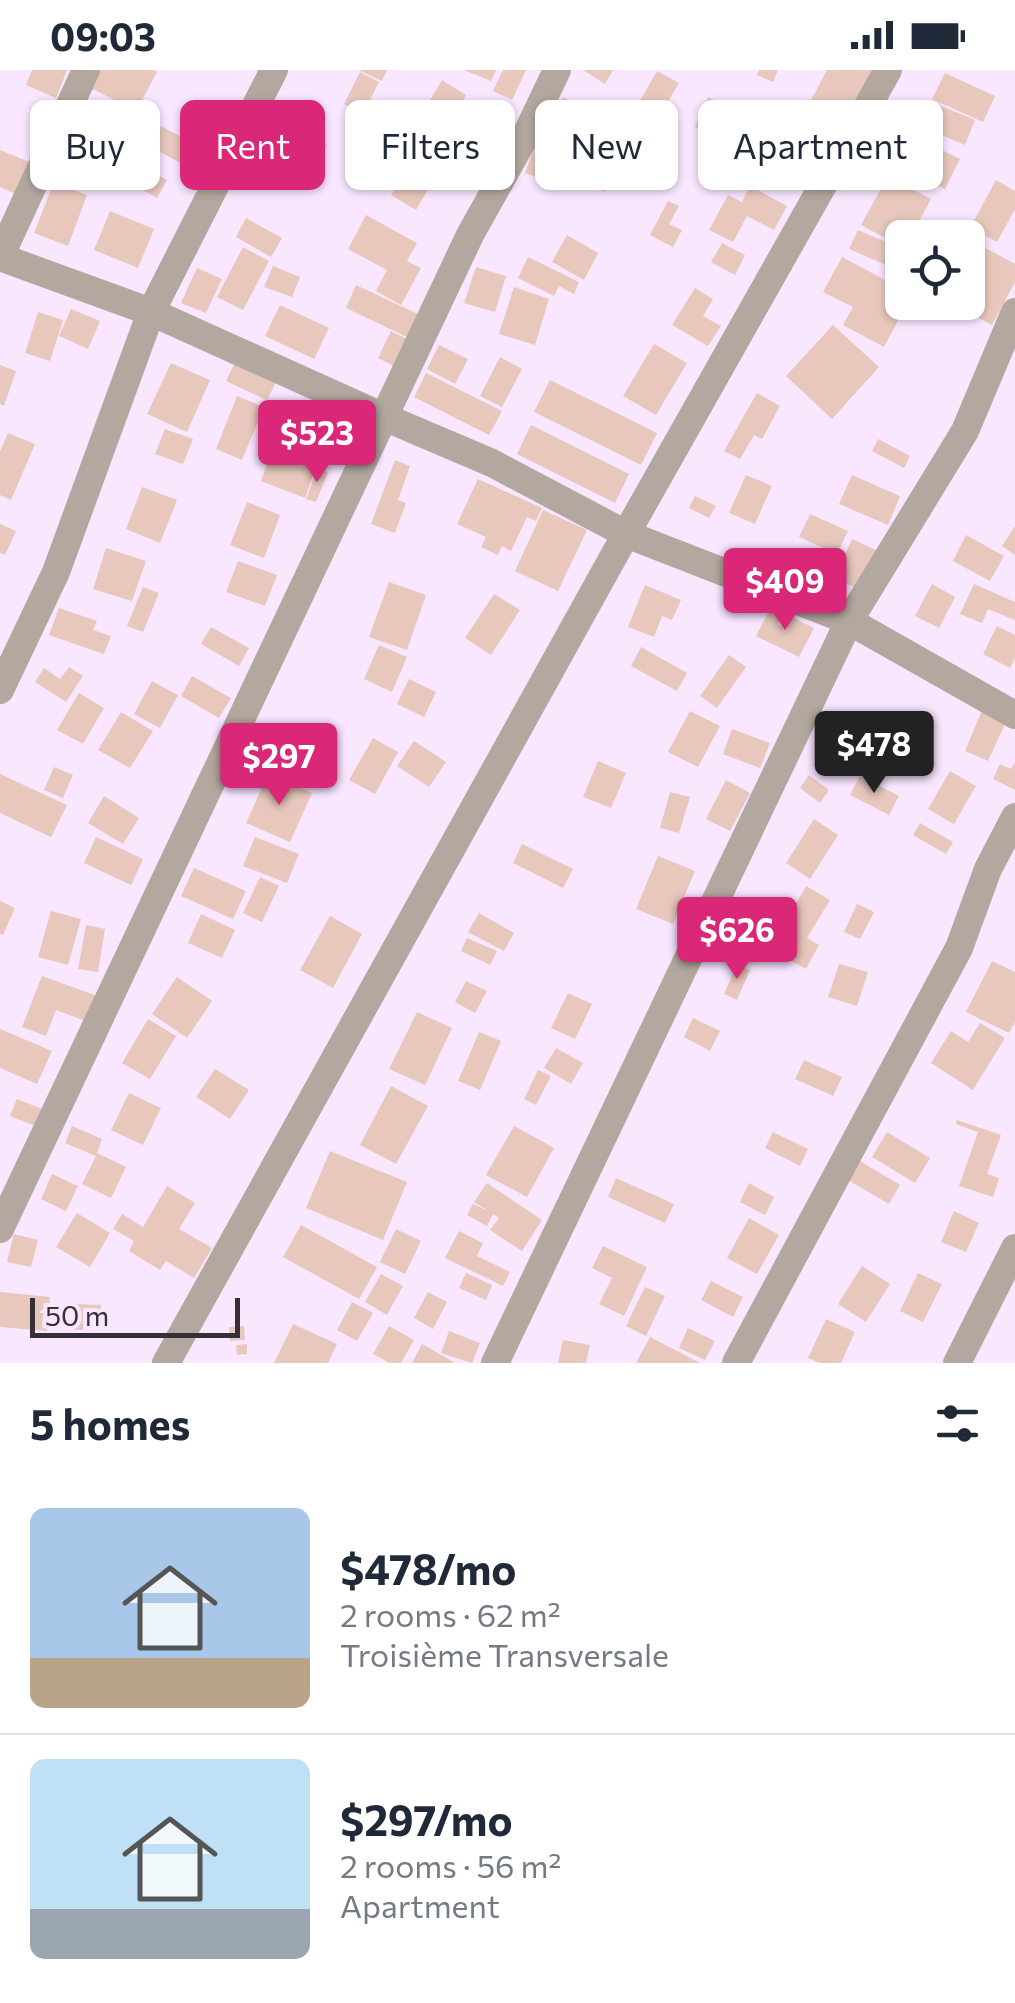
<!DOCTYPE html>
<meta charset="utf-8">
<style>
:root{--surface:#fff;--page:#f6f6f7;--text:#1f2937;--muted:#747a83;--line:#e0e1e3;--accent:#db2777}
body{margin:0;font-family:Commissioner,sans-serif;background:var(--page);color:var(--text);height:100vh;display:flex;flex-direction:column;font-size:38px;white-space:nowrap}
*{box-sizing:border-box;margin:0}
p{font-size:32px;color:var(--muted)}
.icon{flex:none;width:55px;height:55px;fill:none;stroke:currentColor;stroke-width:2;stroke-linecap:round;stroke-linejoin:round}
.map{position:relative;height:1293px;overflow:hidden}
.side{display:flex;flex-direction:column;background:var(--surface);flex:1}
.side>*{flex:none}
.hud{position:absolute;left:30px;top:30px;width:955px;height:90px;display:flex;gap:20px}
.fabs{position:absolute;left:885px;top:150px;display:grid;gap:20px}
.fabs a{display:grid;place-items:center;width:100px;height:100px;border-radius:15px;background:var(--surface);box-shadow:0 2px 8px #0004;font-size:50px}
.scale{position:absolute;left:30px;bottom:25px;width:210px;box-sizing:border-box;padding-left:10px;border:5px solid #362f38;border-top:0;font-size:28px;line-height:35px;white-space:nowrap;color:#362f38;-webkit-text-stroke:8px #f9e6ff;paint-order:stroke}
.price{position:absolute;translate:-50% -85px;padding:0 22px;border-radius:10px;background:var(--accent);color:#fff;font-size:32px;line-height:65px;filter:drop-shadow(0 2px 5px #0008)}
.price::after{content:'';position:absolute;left:50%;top:60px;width:30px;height:22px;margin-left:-15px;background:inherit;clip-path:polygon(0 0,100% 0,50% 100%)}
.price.on{background:#222;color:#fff}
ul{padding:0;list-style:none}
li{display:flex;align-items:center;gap:30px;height:250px;padding:0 30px}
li+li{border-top:2px solid var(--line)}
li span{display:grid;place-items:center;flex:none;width:280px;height:200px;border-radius:15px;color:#555}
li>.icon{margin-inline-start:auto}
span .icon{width:120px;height:120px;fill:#fffc;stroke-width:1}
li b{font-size:42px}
h2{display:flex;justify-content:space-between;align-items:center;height:120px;padding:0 30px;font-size:42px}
.chip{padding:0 35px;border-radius:15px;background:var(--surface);box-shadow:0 2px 8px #0004;font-size:35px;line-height:90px}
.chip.on{background:var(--accent);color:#fff}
.status{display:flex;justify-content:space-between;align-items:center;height:70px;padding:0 50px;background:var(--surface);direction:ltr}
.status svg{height:28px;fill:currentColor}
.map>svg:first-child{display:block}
.building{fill:#e8c8bd}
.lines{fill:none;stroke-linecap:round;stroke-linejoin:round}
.minor{stroke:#b3a89f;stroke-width:28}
</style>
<div class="status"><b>09:03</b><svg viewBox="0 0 49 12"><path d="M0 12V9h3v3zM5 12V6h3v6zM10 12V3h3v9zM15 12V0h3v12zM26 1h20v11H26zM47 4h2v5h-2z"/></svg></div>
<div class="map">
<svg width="1015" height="1293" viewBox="0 0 1015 1293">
<rect width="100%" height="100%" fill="#f9e6ff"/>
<path class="building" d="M32 0H67L56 28 26 15Z
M93 0H154L157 2 136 41 85 15Z
M358 0H387L382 11Z
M464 0H496L491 11Z
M503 0H526L512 30 493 21Z
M583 0H613L605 14Z
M759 0H778L773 12 757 5Z
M827 0H872L845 52 809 34Z
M657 1 679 13 654 55 633 43Z
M360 2 379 12 363 44 344 34Z
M945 3 995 26 983 52 932 29Z
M442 10 466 25 447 59 422 44Z
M563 27 597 43 588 61 554 45Z
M708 27 729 37 716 66 695 57Z
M791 30 833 52 810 96 800 91 795 101 776 90 783 77 770 70Z
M95 34 129 51 104 102 69 85 78 66 72 64 82 45 88 48Z
M936 34 975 50 965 75 925 58Z
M537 55 550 60 545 74 532 69Z
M161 56 210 82 199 103 151 77Z
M627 59 653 72 644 89 619 77Z
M292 60 327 75 307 120 273 106Z
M830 62 841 68 829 90 819 85Z
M910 64 960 89 945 119 894 94Z
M534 78 572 92 563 117 525 103Z
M0 80 32 93 18 125 0 117Z
M597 84 617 95 604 122 583 111Z
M132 90 167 110 157 128 121 108Z
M410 94 434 109 416 140 391 125Z
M888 106 931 129 910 168H902V177L861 155Z
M996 110 1015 121V139L997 172 970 158Z
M54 112 87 125 68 176 34 163Z
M750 116 787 136 774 160 747 146 733 172 709 160 728 125 742 132Z
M668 131 679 136 669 154 682 160 673 177 650 165Z
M110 141 154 159 138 198 94 180Z
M366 145 417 173 407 191 421 198 401 235 376 221 387 200 348 179Z
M246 148 282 168 271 187 236 167Z
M858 160 902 179V202L849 179Z
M567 165 598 183 584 210 552 192Z
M722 173 745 185 735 205 711 192Z
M976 173 1015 194V212L992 255 949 232H968V189Z
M243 177 269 191 243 240 217 227Z
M528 187 579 212 574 224 559 216 554 226 518 208Z
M842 187 902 219V232H908L884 277 843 255 853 237 823 222Z
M273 196 300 207 292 227 264 217Z
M476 197 506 206 495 242 464 233Z
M197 198 222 209 206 243 181 233Z
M356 215 420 245 409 268 346 238Z
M514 217 549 229 535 275 499 264Z
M695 218 713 229 703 246 721 256 708 276 672 255Z
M280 235 329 258 314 289 265 266Z
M71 239 100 251 88 279 59 266Z
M38 242 63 250 50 291 25 283Z
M833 255 879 297 832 349 786 306Z
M391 261 411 271 398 298 378 288Z
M654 274 687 293 656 345 623 326Z
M439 275 468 289 455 314 427 299Z
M500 287 522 299 502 337 480 326Z
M237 288 278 308 267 330 226 311Z
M171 293 210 310 187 362 147 344Z
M0 295 16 301 4 336 0 334Z
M426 303 502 341 489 365 414 327Z
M550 310 657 363 641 395 534 342Z
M757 323 780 336 762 369 754 365 740 389 724 381Z
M237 326 264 337 242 390 216 379Z
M531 355 629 404 615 433 517 384Z
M165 359 193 369 183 394 155 384Z
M8 363 35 374 11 430 0 425V382Z
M878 369 910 386 904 398 872 381Z
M273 377 317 394 305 428 261 411Z
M395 390 410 396 398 430 406 433 395 463 371 454Z
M318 398 328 402 316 432 306 429Z
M746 405 772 416 755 454 729 443Z
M852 405 900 426 888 455 839 434Z
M478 409 542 438 536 451 527 447 511 481 502 476 498 485 481 477 486 467 457 454Z
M142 417 177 430 160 473 126 459Z
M695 426 716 436 709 448 689 438Z
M247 432 280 445 264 488 230 475Z
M543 440 587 460 558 521 515 501Z
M810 444 848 461 837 484 799 467Z
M0 454 16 461 5 485 0 483Z
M1015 456V485L1002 476Z
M966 465 1004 486 990 511 953 491Z
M852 469 876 480 858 519 834 508Z
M106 478 146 491 132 531 93 519Z
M238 491 277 505 265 536 226 522Z
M389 512 426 525 407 580 369 567Z
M932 514 955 527 939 558 915 546Z
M974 514 1015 532V550L988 539 982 553 960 544Z
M645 515 681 530 672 550 662 546 654 567 628 557Z
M143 517 159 523 143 562 127 556Z
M494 524 520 540 491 585 465 568Z
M59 538 97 551 93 560 111 566 104 584 49 565Z
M770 539 782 545 778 554 786 558 792 547 814 558 799 587 756 566Z
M997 556 1015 565V588L1010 598 983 584Z
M211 557 249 578 239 596 201 574Z
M379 575 407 587 392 622 364 609Z
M641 577 687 603 677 621 631 596Z
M729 585 746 597 717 638 700 626Z
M69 597 83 606 66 632 35 612 44 598 60 609Z
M192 606 231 628 219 648 181 626Z
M409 609 436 622 424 647 397 634Z
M152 611 178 625 160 658 134 644Z
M79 623 104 638 83 674 57 660Z
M982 640 1007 650 988 691 965 681Z
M690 641 720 656 698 697 668 682Z
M121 642 153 661 130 698 98 680Z
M732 659 770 673 760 698 723 684Z
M373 668 398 682 375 724 349 710Z
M414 671 446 692 429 717 397 696Z
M598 691 626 703 611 738 583 727Z
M1015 692V720L993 709 1000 694 1011 699Z
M54 697 73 705 63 728 44 720Z
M950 701 976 716 954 754 928 739Z
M0 704 67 735 51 767 0 743Z
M268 704 312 723 290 772 246 753Z
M809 705 829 720 820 733 800 718Z
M860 706 899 726 889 745 850 725Z
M726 710 750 723 730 761 706 749Z
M670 722 690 727 679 763 660 758Z
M104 726 139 748 123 774 88 753Z
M814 749 838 765 810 809 786 793Z
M920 753 953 772 946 784 913 765Z
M96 767 143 789 131 815 84 793Z
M255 767 299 784 287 813 243 796Z
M522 774 573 799 563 818 513 793Z
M658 786 695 801 673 854 636 839Z
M194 798 246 821 233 849 181 826Z
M260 807 279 816 262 852 243 843Z
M806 816 830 830 807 868 819 875 806 899 774 882 789 857 784 854Z
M0 831 15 838 3 865 0 864Z
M857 834 874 842 860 869 844 862Z
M51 841 81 849 68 895 38 887Z
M479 843 514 863 504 881 468 862Z
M201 844 235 860 222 888 188 873Z
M330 846 362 864 333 918 300 900Z
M86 855 105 859 98 902 78 899Z
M467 868 497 881 490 895 461 881Z
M992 891 1015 902V952L1009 963 966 942Z
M737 894 750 900 737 930 724 924Z
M839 894 868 902 857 936 828 927Z
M42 906 103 928 93 954 56 940 46 966 22 957Z
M177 907 212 931 187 968 152 944Z
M466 911 487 921 475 943 455 932Z
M568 923 592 934 575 969 551 958Z
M417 942 452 958 425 1015 389 999Z
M693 948 720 961 710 981 684 967Z
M148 949 176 966 150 1009 122 993Z
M980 953 1005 968 973 1020 931 993 951 961 968 972Z
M0 959 52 981 37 1014 0 998Z
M479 962 501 971 480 1020 458 1011Z
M556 978 583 993 571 1014 544 998Z
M804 990 842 1007 833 1026 795 1009Z
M215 999 249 1020 230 1049 196 1027Z
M538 1000 551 1006 536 1035 524 1029Z
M391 1016 428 1036 396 1094 360 1075Z
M129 1023 161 1038 143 1075 111 1060Z
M17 1029 47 1041 40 1058 10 1046Z
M957 1050 1001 1065 987 1104 999 1108 993 1127 959 1116 978 1062 956 1054Z
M72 1056 102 1069 97 1083 126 1097 111 1128 82 1114 96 1086 65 1073Z
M514 1056 554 1078 527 1127 486 1105Z
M773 1062 808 1079 800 1096 765 1078Z
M887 1062 930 1088 915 1113 872 1087Z
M330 1081 407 1112 383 1170 306 1138Z
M860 1091 900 1115 889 1134 848 1110Z
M52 1104 78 1116 66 1141 41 1129Z
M616 1108 674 1134 665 1153 608 1127Z
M487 1113 542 1150 522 1181 490 1160 499 1148 493 1144 487 1156 467 1145 473 1134 490 1142 474 1132Z
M749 1113 774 1127 765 1145 740 1132Z
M167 1116 195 1133 179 1159 212 1178 194 1208 166 1191 160 1200 129 1181 134 1171 113 1159 122 1144 143 1157Z
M954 1141 979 1153 966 1182 941 1172Z
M77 1143 110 1163 90 1197 56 1177Z
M749 1148 779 1165 757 1204 727 1188Z
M301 1155 377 1197 359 1229 283 1187Z
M396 1159 421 1171 405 1204 380 1192Z
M459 1161 483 1173 477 1186 510 1202 503 1216 445 1188Z
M14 1164 38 1170 31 1197 7 1192Z
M603 1176 647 1197 624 1246 599 1234 612 1208 592 1198Z
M862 1196 890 1214 866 1252 838 1234Z
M466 1203 492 1215 486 1230 459 1218Z
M918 1203 942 1214 923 1252 900 1241Z
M381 1204 403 1216 387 1245 365 1232Z
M711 1211 743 1227 733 1247 701 1230Z
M645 1217 665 1226 646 1266 626 1256Z
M0 1222 50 1227 47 1261 0 1257Z
M428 1222 447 1232 433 1259 414 1248Z
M352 1232 373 1243 357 1271 337 1260Z
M75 1234 101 1235 100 1260H74Z
M826 1249 855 1262 841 1293H820L808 1288Z
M293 1254 337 1274 328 1293H274Z
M244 1256 245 1270 230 1271 229 1257Z
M389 1256 414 1270 401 1293H390L373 1284Z
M688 1258 715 1271 705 1290 679 1278Z
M449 1261 480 1273 472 1293 441 1283Z
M650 1267 700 1293H636Z
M563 1270 590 1275 586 1293H558Z
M247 1274V1284L237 1285 236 1275Z
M422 1274 455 1293H412Z"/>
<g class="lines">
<path class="minor" d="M0 187 151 242 384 347 492 393 626 464 849 551 1015 645
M0 187 86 0
M0 620 56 502 151 242 274 0
M0 1159 470 165 527 63 557 0
M166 1293 626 464 888 0
M495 1293 849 551 965 361 1015 242
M736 1293 959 878 988 799 1015 747
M957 1293 1015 1178"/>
</g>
</svg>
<div class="fabs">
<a><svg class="icon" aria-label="locate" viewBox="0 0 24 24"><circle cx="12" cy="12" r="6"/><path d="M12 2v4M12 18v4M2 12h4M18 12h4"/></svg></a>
</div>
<div class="scale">50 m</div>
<b class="price" style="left:317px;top:415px">$523</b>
<b class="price" style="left:785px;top:563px">$409</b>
<b class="price on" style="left:874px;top:726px">$478</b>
<b class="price" style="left:279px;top:738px">$297</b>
<b class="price" style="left:737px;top:912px">$626</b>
<div class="hud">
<a class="chip">Buy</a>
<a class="chip on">Rent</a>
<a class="chip">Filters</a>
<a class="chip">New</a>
<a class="chip">Apartment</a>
</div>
</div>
<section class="side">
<h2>5 homes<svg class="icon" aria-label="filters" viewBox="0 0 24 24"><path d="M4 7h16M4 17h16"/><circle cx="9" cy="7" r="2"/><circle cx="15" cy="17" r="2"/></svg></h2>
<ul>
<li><span style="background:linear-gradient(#a9c7e8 75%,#b9a48a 0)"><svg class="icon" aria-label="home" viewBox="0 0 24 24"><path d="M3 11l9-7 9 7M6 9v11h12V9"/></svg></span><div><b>$478/mo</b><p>2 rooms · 62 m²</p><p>Troisième Transversale</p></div></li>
<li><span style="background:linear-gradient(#bfe0f5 75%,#9aa5b1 0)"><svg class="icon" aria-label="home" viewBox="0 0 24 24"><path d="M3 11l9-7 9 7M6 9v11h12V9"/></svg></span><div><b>$297/mo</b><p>2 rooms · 56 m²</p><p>Apartment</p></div></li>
</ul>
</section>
